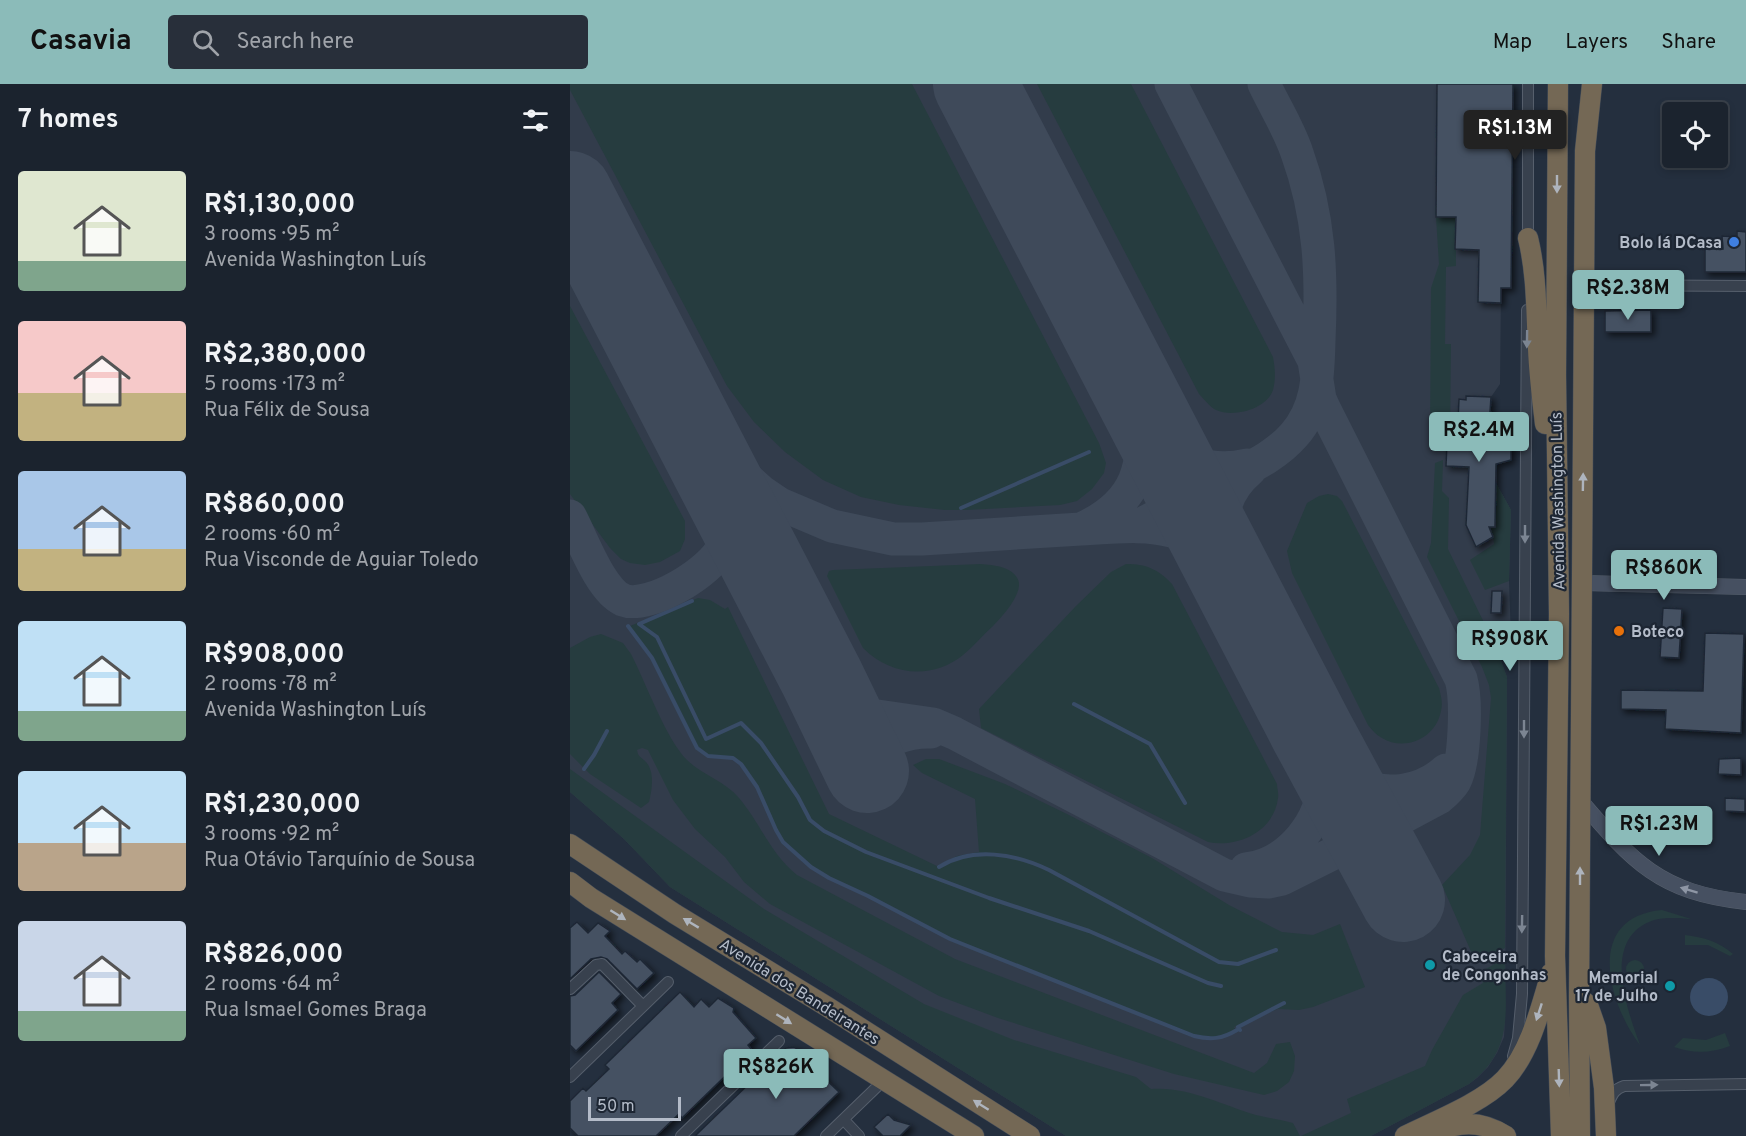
<!DOCTYPE html>
<meta charset="utf-8">
<style>
:root{--surface:#1b232e;--page:#282f3a;--text:#f1f3f6;--muted:#a0a4aa;--line:#39404a;--accent:#8bbbb9}
body{margin:0;font-family:Overpass,sans-serif;background:var(--page);color:var(--text);height:100vh;display:flex;flex-direction:column;font-size:22px;white-space:nowrap}
*{box-sizing:border-box;margin:0}
p{font-size:20px;color:var(--muted)}
.icon{flex:none;width:33px;height:33px;fill:none;stroke:currentColor;stroke-width:2;stroke-linecap:round;stroke-linejoin:round}
.map{position:relative;flex:1;overflow:hidden}
.side{display:flex;flex-direction:column;background:var(--surface);width:570px}
.side>*{flex:none}
.buttons{position:absolute;left:1092px;top:18px;display:grid;gap:12px}
.buttons a{display:grid;place-items:center;width:66px;height:66px;border-radius:6px;background:var(--surface);box-shadow:0 3px 9px #0003,0 0 0 2px var(--line);font-size:30px}
.scale{position:absolute;left:18px;bottom:15px;width:93px;box-sizing:border-box;padding-left:6px;border:3px solid #b4bcc9;border-top:0;font-size:16px;line-height:21px;white-space:nowrap;color:#b4bcc9;-webkit-text-stroke:4px #1d2633;paint-order:stroke}
.price{position:absolute;translate:-50% -51px;padding:0 14px;border-radius:6px;background:var(--accent);color:#111;font-size:20px;line-height:39px;filter:drop-shadow(0 2px 3px #0008)}
.price::after{content:'';position:absolute;left:50%;top:36px;width:18px;height:14px;margin-left:-9px;background:inherit;clip-path:polygon(0 0,100% 0,50% 100%)}
.price.selected{background:#222;color:#fff}
ul{padding:0;list-style:none}
li{display:flex;align-items:center;gap:18px;height:150px;padding:0 18px}
li span{display:grid;place-items:center;flex:none;width:168px;height:120px;border-radius:6px;color:#555}
li>.icon{margin-inline-start:auto}
span .icon{width:72px;height:72px;fill:#fffc;stroke-width:1}
li b{font-size:26px}
h2{display:flex;justify-content:space-between;align-items:center;height:72px;padding:0 18px;font-size:26px}
header{display:flex;align-items:center;gap:36px;box-sizing:border-box;height:84px;padding:0 30px;background:var(--accent);color:#111}
header strong{font-size:28px}
nav{display:flex;gap:33px;margin-inline-start:auto;font-size:21px}
.search{width:420px;height:54px;background:var(--page);display:flex;align-items:center;gap:15px;box-sizing:border-box;padding:0 21px;border-radius:6px;color:var(--muted);font-size:22px}
main{display:flex;flex:1;min-height:0}
.map>svg:first-child{display:block}
.airport{fill:#323c4b}
.green{fill:#263c3f}
.water{fill:#394c67}
.lines{fill:none;stroke-linecap:round;stroke-linejoin:round}
.stream{stroke:#394c67;stroke-width:4}
.taxiway{stroke:#3f4a5a;stroke-width:33}
.runway{stroke:#3f4a5a;stroke-width:84}
.building{fill:#455162;stroke:#1f2835;stroke-width:1.5;filter:url(#shadow)}
.street-casing{stroke:#565f6c;stroke-width:12}
.secondary-casing{stroke:#565f6c;stroke-width:16}
.highway-casing{stroke:#434c59;stroke-width:21}
.street{stroke:#38414e;stroke-width:10}
.secondary{stroke:#465061;stroke-width:15}
.highway{stroke:#746855;stroke-width:20}
.oneway{fill:#aeb4bd}
.oneway2{fill:#7c8592}
.oneway3{fill:#8e96a5}
.shop-dot{fill:#3f7fe0;stroke:#1d2633;stroke-width:2}
.food-dot{fill:#e8710a;stroke:#1d2633;stroke-width:2}
.culture-dot{fill:#0f9aa8;stroke:#1d2633;stroke-width:2}
.labels{text-anchor:middle;stroke-width:4.5;stroke-linejoin:round;paint-order:stroke}
.poi-label{font-size:16px;font-weight:bold;fill:#b4bcc9;stroke:#1d2633;text-anchor:end}
.street-label{font-size:16px;fill:#b4bcc9;stroke:#1d2633}
</style>
<header>
<strong>Casavia</strong>
<div class="search"><svg class="icon" aria-label="search" viewBox="0 0 24 24"><circle cx="10" cy="10" r="6"/><path d="M15 15l6 6"/></svg>Search here</div>
<nav><a>Map</a><a>Layers</a><a>Share</a></nav>
</header>
<main>
<section class="side">
<h2>7 homes<svg class="icon" aria-label="filters" viewBox="0 0 24 24"><path d="M4 7h16M4 17h16"/><circle cx="9" cy="7" r="2"/><circle cx="15" cy="17" r="2"/></svg></h2>
<ul>
<li><span style="background:linear-gradient(#dfe7d0 75%,#7fa58c 0)"><svg class="icon" aria-label="home" viewBox="0 0 24 24"><path d="M3 11l9-7 9 7M6 9v11h12V9"/></svg></span><div><b>R$1,130,000</b><p>3 rooms · 95 m²</p><p>Avenida Washington Luís</p></div></li>
<li><span style="background:linear-gradient(#f6c9c9 60%,#c2b280 0)"><svg class="icon" aria-label="home" viewBox="0 0 24 24"><path d="M3 11l9-7 9 7M6 9v11h12V9"/></svg></span><div><b>R$2,380,000</b><p>5 rooms · 173 m²</p><p>Rua Félix de Sousa</p></div></li>
<li><span style="background:linear-gradient(#a9c7e8 65%,#c2b280 0)"><svg class="icon" aria-label="home" viewBox="0 0 24 24"><path d="M3 11l9-7 9 7M6 9v11h12V9"/></svg></span><div><b>R$860,000</b><p>2 rooms · 60 m²</p><p>Rua Visconde de Aguiar Toledo</p></div></li>
<li><span style="background:linear-gradient(#bfe0f5 75%,#7fa58c 0)"><svg class="icon" aria-label="home" viewBox="0 0 24 24"><path d="M3 11l9-7 9 7M6 9v11h12V9"/></svg></span><div><b>R$908,000</b><p>2 rooms · 78 m²</p><p>Avenida Washington Luís</p></div></li>
<li><span style="background:linear-gradient(#bfe0f5 60%,#b9a48a 0)"><svg class="icon" aria-label="home" viewBox="0 0 24 24"><path d="M3 11l9-7 9 7M6 9v11h12V9"/></svg></span><div><b>R$1,230,000</b><p>3 rooms · 92 m²</p><p>Rua Otávio Tarquínio de Sousa</p></div></li>
<li><span style="background:linear-gradient(#c9d6e8 75%,#7fa58c 0)"><svg class="icon" aria-label="home" viewBox="0 0 24 24"><path d="M3 11l9-7 9 7M6 9v11h12V9"/></svg></span><div><b>R$826,000</b><p>2 rooms · 64 m²</p><p>Rua Ismael Gomes Braga</p></div></li>
</ul>
</section>
<div class="map">
<svg width="1176" height="1052" viewBox="0 0 1176 1052">
<defs>
<filter id="shadow"><feDropShadow dx="3.5" dy="3.5" stdDeviation="3" flood-color="#0009"/></filter>
</defs>
<rect width="100%" height="100%" fill="#242f3e"/>
<path class="airport" d="M0 0H943L941 204H931L930 300 921 313 920 328 927 330V355L941 360V376L926 380V399L941 426 939 497 941 553 925 561 937 593 935 936 934 953 927 969 918 983 907 994 899 1000 801 1052H496L100 803 54 755 0 708Z"/>
<path class="green" d="M0 0H342L529 359 536 379 534 389 522 405 507 417 490 421 397 426H375L329 421 291 413 253 396 215 368 184 338 157 302 0 6Z
M467 0H561L703 273C705 284 706 295 703 306 697 325 664 334 646 326 640 323 634 315 629 310Z
M866 133H886V182L876 183 875 260H881L880 354 860 358 861 204 869 180Z
M0 222 115 437V455L110 467 90 478 75 481 60 479 51 475 40 464 0 410Z
M873 376 872 407 879 414 878 465 925 561 937 593 935 864 906 879 872 801 900 771 910 751 921 614 919 601 912 583 857 473 861 459 865 379Z
M926 399 941 426 939 497 915 506 900 476 924 460 923 453 919 443H925Z
M758 410 767 412 772 417 869 604C871 612 873 619 871 627 866 654 835 668 812 654 806 651 802 646 798 641L722 489 717 467 737 419 749 412Z
M411 480C424 481 446 483 449 499 450 513 432 533 423 542 413 551 404 562 393 571 362 596 321 592 293 564L257 492 259 487 263 486Z
M556 480C576 480 588 485 602 500L707 700C707 704 709 710 708 714 704 748 667 764 638 758L411 644 409 625 506 522 541 488Z
M128 514 140 516 155 525 158 523 259 730 367 782 387 772 409 768 405 715 352 689 343 681 356 675H369L435 700 499 731 582 774 659 821 712 848 743 851 770 840 795 903 743 923 729 926 708 925 664 943 666 946C651 954 641 955 624 951L380 854 299 811 259 793 241 782 214 757 206 745 188 702 172 679 163 673 138 671 128 663 83 574 60 542Z
M31 550 53 559 61 570C76 599 96 655 117 676 132 691 155 697 169 714 191 740 199 768 227 791L385 875 684 989 697 979 706 960 720 958 725 972 724 987 719 998 707 1007 694 1011 604 990 428 934 369 912 200 820 174 798 155 773 125 745 103 716 78 666 72 664 67 666C68 673 71 673 76 678 85 688 82 706 79 718L71 724 20 690 0 670V564L20 553Z
M0 685 194 825 354 920 444 956 566 993 581 1005C618 1002 652 1021 686 1031 698 1034 711 1036 723 1039L730 1052H496L100 803 54 755 0 708Z
M1092 826 1121 835C1110 834 1095 833 1084 836 1030 854 1057 925 1070 961 1038 919 1014 833 1092 826Z
M1115 851C1134 853 1149 858 1163 870L1160 872 1138 861H1115Z
M935 874C935 926 945 966 899 1000L801 1052H731L781 1029 777 1015 855 982 862 966 893 911 913 899 909 889Z
M1056 885a9 9 0 1 1 18 0a9 9 0 1 1-18 0Z
M1155 949 1160 962C1142 969 1123 970 1104 963L1113 954 1136 956Z"/>
<path class="water" d="M1120 913a19 19 0 1 1 38 0a19 19 0 1 1-38 0Z"/>
<g class="lines">
<path class="stream" d="M391 424 519 368
M122 517 69 540 87 553 136 655 171 639 191 659 228 713 240 736 254 747 296 768 419 814 519 847 638 899 651 902
M58 542 82 574 127 664 138 672 163 674 171 680 187 703 206 746 213 758 241 783 259 794 298 812 380 855 624 952C641 956 652 955 667 946
M504 620 580 660 615 719
M14 685 24 671 37 647
M369 783C403 762 446 770 479 786L649 878 668 880 706 866
M670 946 668 943 714 919"/>
<path class="taxiway" d="M0 112 3 115
M573 323C574 382 570 418 511 445 581 441 623 434 665 500
M115 331 144 365 191 407 210 420 262 442 323 455H352L511 445
M582 340C589 349 596 358 604 366 623 384 653 387 677 381
M0 432C12 454 30 506 53 516 79 526 143 487 153 462 160 445 160 426 156 408
M568 442C596 427 624 413 652 398 678 384 705 373 724 351 748 324 748 291 749 257 752 190 750 133 727 69 719 45 705 23 694 0
M656 483C649 445 648 413 680 386
M252 594 272 616 294 630 363 640 384 649 654 791 680 797 698 798 712 795 798 752 869 714C875 709 881 704 885 697 895 678 897 616 891 595L755 326 750 315 744 277 601 0
M289 672C313 659 334 647 361 648
M756 674C766 682 776 691 786 698 815 714 852 708 876 686
M676 785C719 780 755 736 753 693 752 678 746 663 742 648"/>
<path class="runway" d="M405 0 742 648 833 816
M0 109 252 594 297 687"/>
</g>
<path class="building" d="M867 0H943L941 204H931V219L908 218 909 166 885 165 886 133H866Z
M1167 147 1176 148V188H1135V165H1153L1152 152 1167 153Z
M1081 226V248H1035V227Z
M896 312 921 313 920 328 927 330V355L941 360V376L926 380 925 443H919L923 453 906 463 896 441 899 383 876 382 877 358 887 359 889 315 896 316Z
M922 507H932L931 529H921Z
M1093 524 1112 525 1109 574 1090 573Z
M1135 549 1174 550 1171 649 1095 645 1096 626 1051 625V606L1133 607Z
M1171 674V691L1148 690 1149 675Z
M1155 714 1175 715V728L1155 727Z
M7 838 18 849 28 839 40 847 35 852 52 870 55 867 67 878 70 875 84 889 67 905 37 875 31 873 21 875 0 895V844Z
M29 888 51 910 42 919 48 926 6 967 0 961V912L5 911Z
M110 908 124 923 131 915 139 923 148 914 164 924 163 928 186 954 178 961 182 966 112 1034 109 1030 86 1052H8L0 1044V1017L13 1004 16 1007 39 985 35 981Z
M224 963 252 982 247 987 269 1008 224 1052H125L216 964Z
M318 1030 324 1036 341 1041 330 1052H313L304 1043Z"/>
<g class="lines">
<g class="street-casing">
<path id="street" d="M958 157V0
M1014 201 1176 202
M0 905 26 881 32 880 73 922
M943 972 948 954 952 910 957 226
M0 993 98 898
M1039 1018C1043 1009 1045 1005 1054 1002L1176 1000
M274 1036 289 1052
M111 1052 209 957
M256 1052 313 997"/>
</g>
<g class="secondary-casing">
<path id="secondary" d="M1013 499 1176 503
M1010 716C1063 778 1090 809 1176 818"/>
</g>
<g class="highway-casing">
<path id="highway" d="M988 0 986 291 989 530 985 872 991 1052
M958 154C967 191 966 228 968 265 969 290 972 315 975 340
M0 760 105 830 256 922 460 1052
M0 798 21 814 404 1052
M1009 913 1018 921 1026 944 1034 1004 1036 1052
M866 1049C890 1036 913 1037 936 1052
M835 1052C865 1037 912 1019 935 995 960 969 971 923 981 889
M1010 1052 1009 913 1015 67 1022 0"/>
</g>
<use href="#street" class="street"/>
<use href="#secondary" class="secondary"/>
<use href="#highway" class="highway"/>
</g>
<defs><path id="oneway-solid" d="M-6-.8H1V-3.2L6.5 0L1 3.2V.8H-6Z" transform="scale(1.5)"/></defs>
<g class="oneway">
<use href="#oneway-solid" transform="translate(987 100) rotate(90)"/>
<use href="#oneway-solid" transform="translate(1013 398) rotate(-89)"/>
<use href="#oneway-solid" transform="translate(1010 792) rotate(-90)"/>
<use href="#oneway-solid" transform="translate(48 831) rotate(32)"/>
<use href="#oneway-solid" transform="translate(121 839) rotate(-149)"/>
<use href="#oneway-solid" transform="translate(969 928) rotate(108)"/>
<use href="#oneway-solid" transform="translate(214 935) rotate(32)"/>
<use href="#oneway-solid" transform="translate(989 994) rotate(88)"/>
<use href="#oneway-solid" transform="translate(411 1021) rotate(-148)"/>
</g>
<g class="oneway2">
<use href="#oneway-solid" transform="translate(957 255) rotate(91)"/>
<use href="#oneway-solid" transform="translate(955 450) rotate(90)"/>
<use href="#oneway-solid" transform="translate(954 645) rotate(90)"/>
<use href="#oneway-solid" transform="translate(952 840) rotate(91)"/>
<use href="#oneway-solid" transform="translate(1079 1001) rotate(-1)"/>
</g>
<use class="oneway3" href="#oneway-solid" transform="translate(1119 806) rotate(-163)"/>
<circle class="shop-dot" cx="1164" cy="158" r="6"/>
<circle class="food-dot" cx="1049" cy="547" r="6"/>
<g class="culture-dot">
<circle cx="860" cy="881" r="6"/>
<circle cx="1100" cy="902" r="6"/>
</g>
<g class="labels">
<g class="poi-label">
<text x="1152" y="164">Bolo lá DCasa</text>
<text x="1061" y="553" text-anchor="start">Boteco</text>
<text x="872" y="878" text-anchor="start">Cabeceira<tspan x="872" dy="18">de Congonhas</tspan></text>
<text x="1088" y="899">Memorial<tspan x="1088" dy="18">17 de Julho</tspan></text>
</g>
<g class="street-label">
<text transform="translate(987 417) rotate(-91)" y="6">Avenida Washington Luís</text>
<text transform="translate(230 907) rotate(32)" y="6">Avenida dos Bandeirantes</text>
</g>
</g>
</svg>
<div class="buttons">
<a><svg class="icon" aria-label="locate" viewBox="0 0 24 24"><circle cx="12" cy="12" r="6"/><path d="M12 2v4M12 18v4M2 12h4M18 12h4"/></svg></a>
</div>
<div class="scale">50 m</div>
<b class="price selected" style="left:945px;top:77px">R$1.13M</b>
<b class="price" style="left:1058px;top:237px">R$2.38M</b>
<b class="price" style="left:909px;top:379px">R$2.4M</b>
<b class="price" style="left:1094px;top:517px">R$860K</b>
<b class="price" style="left:940px;top:588px">R$908K</b>
<b class="price" style="left:1089px;top:773px">R$1.23M</b>
<b class="price" style="left:206px;top:1016px">R$826K</b>
</div>
</main>
